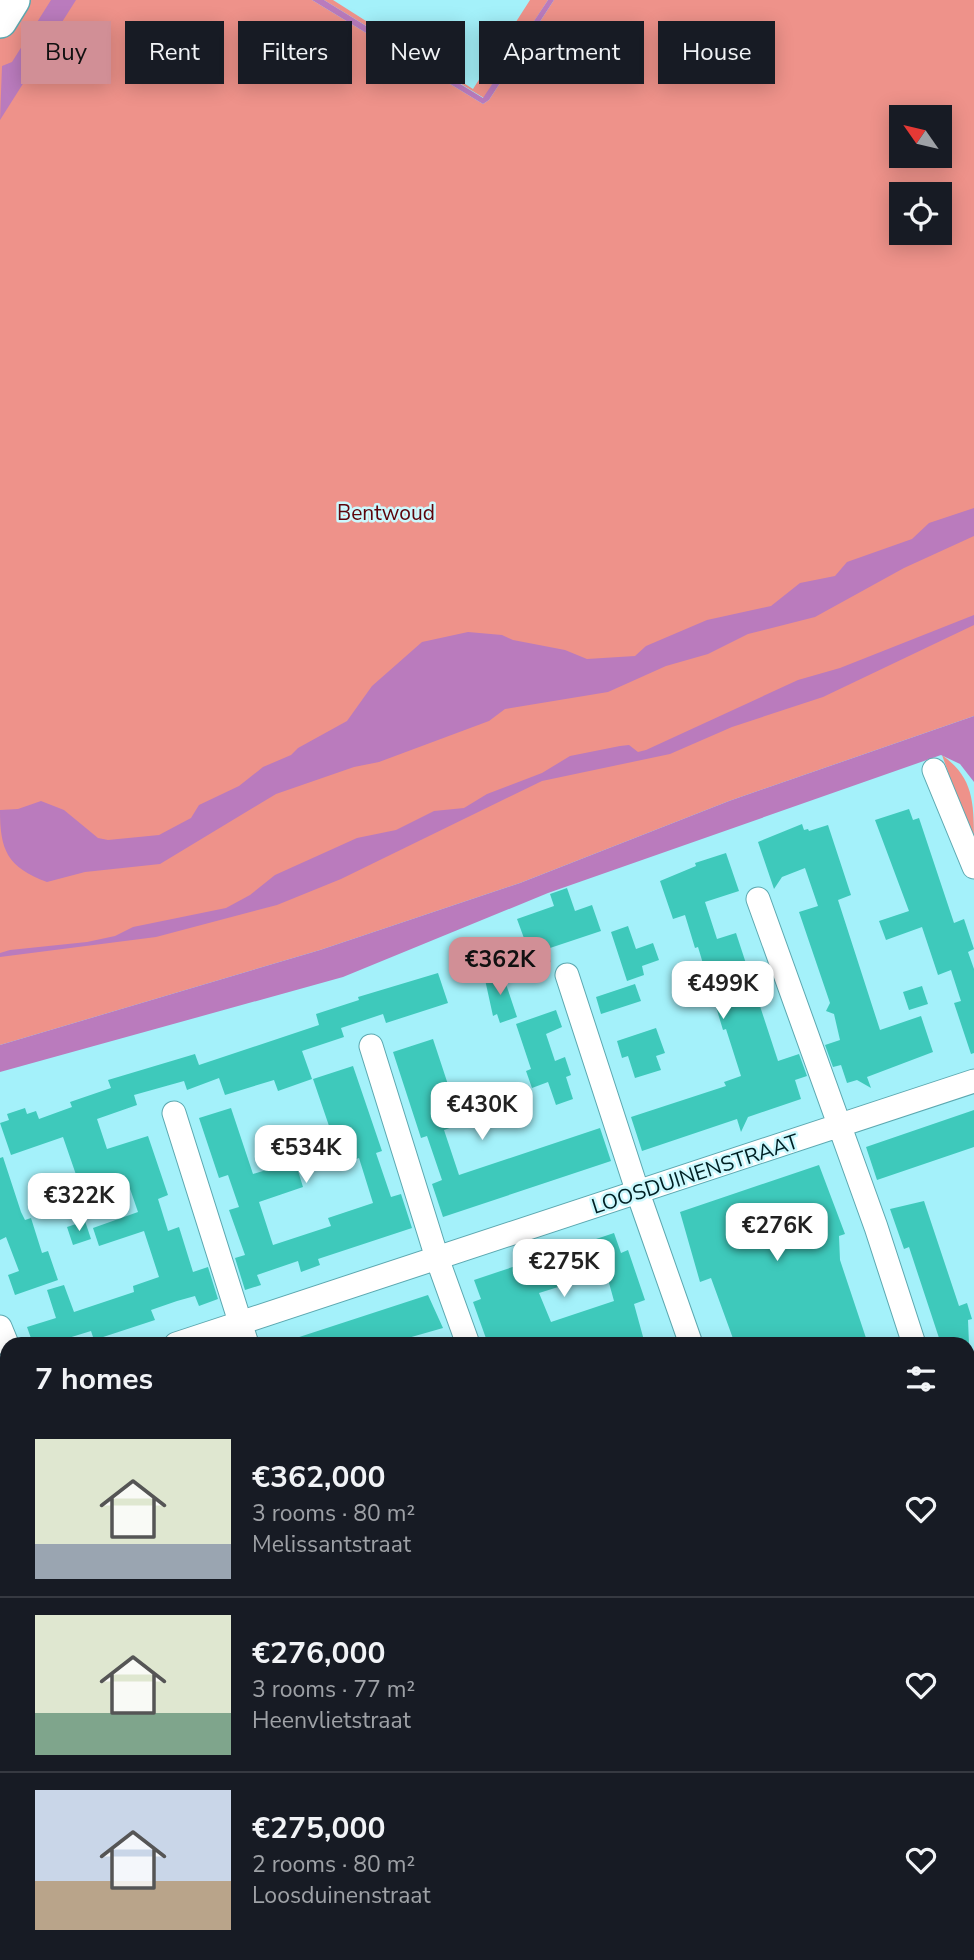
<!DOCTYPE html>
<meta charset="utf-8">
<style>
:root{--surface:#171b24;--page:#242831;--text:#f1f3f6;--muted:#9ea1a6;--line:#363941;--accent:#d18f96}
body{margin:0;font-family:"Nunito Sans",sans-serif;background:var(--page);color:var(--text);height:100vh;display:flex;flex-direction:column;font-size:26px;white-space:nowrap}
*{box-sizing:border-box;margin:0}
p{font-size:23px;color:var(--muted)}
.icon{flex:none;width:38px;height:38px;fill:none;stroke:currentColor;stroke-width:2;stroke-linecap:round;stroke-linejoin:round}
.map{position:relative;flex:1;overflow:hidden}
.panel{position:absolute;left:0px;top:1337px;width:975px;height:623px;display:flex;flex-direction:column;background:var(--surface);border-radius:21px 21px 0 0;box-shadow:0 4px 18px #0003}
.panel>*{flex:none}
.guide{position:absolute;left:21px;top:21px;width:933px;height:63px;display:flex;gap:14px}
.needle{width:46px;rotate:304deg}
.buttons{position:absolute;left:889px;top:105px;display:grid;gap:14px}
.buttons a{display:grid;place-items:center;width:63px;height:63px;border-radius:0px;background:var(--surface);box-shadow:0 4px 18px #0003;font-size:35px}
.price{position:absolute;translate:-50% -60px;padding:0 16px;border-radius:14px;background:#fff;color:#222;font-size:23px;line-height:46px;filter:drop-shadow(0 2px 4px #0008)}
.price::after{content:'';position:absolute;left:50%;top:42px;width:21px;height:16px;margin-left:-10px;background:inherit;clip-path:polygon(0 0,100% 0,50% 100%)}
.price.active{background:var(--accent);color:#111}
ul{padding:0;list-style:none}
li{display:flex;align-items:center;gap:21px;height:175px;padding:0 35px}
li+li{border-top:2px solid var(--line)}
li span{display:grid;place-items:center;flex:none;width:196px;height:140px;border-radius:0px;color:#555}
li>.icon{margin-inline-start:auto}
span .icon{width:84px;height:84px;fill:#fffc;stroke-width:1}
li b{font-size:30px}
h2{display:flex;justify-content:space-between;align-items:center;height:84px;padding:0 35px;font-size:30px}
.pill{padding:0 24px;border-radius:0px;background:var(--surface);box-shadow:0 4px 18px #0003;font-size:24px;line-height:63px}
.pill.active{background:var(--accent);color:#111}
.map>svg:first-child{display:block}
.green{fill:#ee928a;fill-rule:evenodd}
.water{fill:#ba7bbd}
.building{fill:#3ec9bb;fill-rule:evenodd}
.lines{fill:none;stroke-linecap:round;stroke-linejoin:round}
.minor-casing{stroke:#5ca8b0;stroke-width:25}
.secondary-casing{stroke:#5ca8b0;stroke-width:36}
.minor{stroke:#fff;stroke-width:23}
.secondary{stroke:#fff;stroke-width:33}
.labels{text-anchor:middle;stroke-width:5;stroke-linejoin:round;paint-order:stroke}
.park-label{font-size:21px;fill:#5d040b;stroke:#ccf9fe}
.street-label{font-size:21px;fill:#002024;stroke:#ccf9fe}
</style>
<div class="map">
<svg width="974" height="1960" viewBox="0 0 974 1960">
<rect width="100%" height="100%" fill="#a4f1fa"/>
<path class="green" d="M24 0H312L483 104 489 100 554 0H974V716L729 801 520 883 320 950 0 1045V38ZM901 117H940V156H901ZM901 194H940V233H901Z
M324 0H333L473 89 530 0H548L484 98Z
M942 755C974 778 974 802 974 846Z"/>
<path class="water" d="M51 0H76L0 120 2 66 12 62Z
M312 0H324L483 98 548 0H554L489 100 483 104Z
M974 508V536L904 568 815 617 748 634 708 654 666 666 608 692 505 709 489 721 379 762 354 767 276 794 160 864 85 872 47 882C7 867 0 850 0 810L18 809 41 801 64 810 98 838 108 840 159 835 191 818 199 805 239 786 263 767 291 755 298 748 347 721 372 686 422 642 468 632 502 635 513 640 565 650 587 659 635 656 646 646 707 620 771 606 800 583 835 576 847 562 912 539 929 523Z
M974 615V625L823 697 732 727 670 754 542 781 341 879 277 905 156 937 0 957V953L10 950 87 942 115 936 133 927 226 908 250 895 275 875 357 838 396 830 434 811 464 808 487 794 542 773 570 756 620 746 629 745 638 752 646 750 798 680 840 668Z
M974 716V782L960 764 941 755 548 893 343 977 0 1072V1045L320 950 520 883 729 801Z
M0 1399 7 1420V1500L0 1478Z"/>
<path class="building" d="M909 809 913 820 919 818 954 923 964 919 974 949 968 952 974 969V1053L971 1054 954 1003 961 1001 951 970 938 975 922 927 886 940 879 921 909 911 875 820Z
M802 824 804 830 808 829 809 831 828 825 851 895 838 900 880 1030 921 1016 933 1052 867 1077 871 1088 857 1080 847 1083 841 1065 833 1067 825 1045 840 1040 834 1014 826 1011 830 1003 799 912 818 906 805 868 782 877 774 889 758 842Z
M726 853 739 891 705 902 717 939 736 933 778 1061 799 1054 807 1076 795 1080 801 1099 748 1117 741 1132 737 1119 642 1151 631 1117 726 1086 724 1082 741 1076 726 1029 723 1030 698 947 695 948 685 915 673 919 660 881 696 866 695 863Z
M567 888 575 911 592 905 601 931 547 949 551 962 534 967 531 959 513 964 508 947 525 941 517 919 554 906 550 894Z
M628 926 636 949 653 943 659 960 642 966 644 975 627 981 611 932Z
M501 969 517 1017 500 1023 497 1014 493 1016 484 975Z
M438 973 448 1003 386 1023 383 1014 341 1028 344 1037 302 1051 312 1079 278 1091 274 1080 225 1095 219 1078 187 1090 184 1081 134 1095 137 1105 97 1119 107 1149 148 1136 168 1195 158 1199 168 1231 179 1227 193 1272 208 1267 218 1299 199 1306 195 1296 177 1301 151 1310 155 1320 94 1340 91 1331 49 1344H33L27 1327 56 1318 47 1290 64 1285 74 1312 134 1292 133 1286 159 1277 144 1231 99 1246 93 1228 138 1212 127 1180 83 1195 63 1137 11 1155 0 1123 9 1120 7 1114 25 1108 27 1114 36 1111 39 1119 72 1107 70 1102 111 1088 108 1080 195 1054 199 1065 319 1025 316 1014 359 1000 358 997Z
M635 984 641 1001 601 1014 596 997Z
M922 986 928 1004 909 1010 903 992Z
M556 1010 562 1027 546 1034 555 1061 565 1057 571 1075 566 1077 573 1099 556 1105 548 1082 532 1088 526 1071 531 1069 516 1024Z
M656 1028 665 1053 656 1056 661 1070 635 1078 628 1056 622 1058 617 1041Z
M433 1039 461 1124 444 1130 459 1175 600 1128 611 1161 443 1217 432 1184 442 1180 427 1136 421 1138 393 1052Z
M353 1066 382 1151 376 1153 391 1197 401 1194 412 1228 318 1259 320 1265 301 1272 298 1261 257 1275 261 1285 245 1290 235 1258 245 1255 229 1210 239 1207 228 1175 219 1178 199 1118 231 1108 253 1174 295 1161 303 1187 259 1202 273 1245 331 1226 328 1218 373 1203 359 1158 342 1164 313 1079Z
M974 1110V1147L877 1180 866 1147Z
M3 1157 21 1212 25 1220 31 1218 42 1253 48 1251 58 1280 15 1295 8 1275 19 1271 6 1237 0 1240V1158Z
M819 1165 845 1234 839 1236 840 1260 868 1344H735L711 1278 700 1282 680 1212Z
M924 1201 959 1306 967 1303 972 1319 968 1320 969 1344H941L909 1247 904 1249 890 1209Z
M85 1221 91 1239 73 1245 67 1227Z
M614 1233 621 1253 628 1250 645 1300 634 1304 645 1344H488L473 1302 481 1299 474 1280ZM606 1272 614 1301 551 1322 539 1293Z
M428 1295 443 1328 387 1344H288L287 1341Z"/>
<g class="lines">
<g class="minor-casing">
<path id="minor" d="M934 770 974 867
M758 899 876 1227 914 1344
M567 975 638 1193 691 1344
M371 1046 437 1258 468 1344
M174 1113 247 1344
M0 1327 7 1344
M176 1344 974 1081
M0 1401 7 1399
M968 1508 974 1527
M0 1692 7 1690
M217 1953 220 1960
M453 1953 455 1960
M673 1953 675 1960
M896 1953 898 1960"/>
</g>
<g class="secondary-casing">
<path id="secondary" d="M0 21 13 0"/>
</g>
<use href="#minor" class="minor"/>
<use href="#secondary" class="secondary"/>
</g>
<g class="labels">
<g class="park-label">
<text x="386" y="520">Bentwoud</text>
</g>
<g class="street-label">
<text transform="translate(695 1174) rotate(-18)" y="7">LOOSDUINENSTRAAT</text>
</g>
</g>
</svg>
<div class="buttons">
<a><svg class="needle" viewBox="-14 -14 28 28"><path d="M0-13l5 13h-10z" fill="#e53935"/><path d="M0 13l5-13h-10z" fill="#9ea1a6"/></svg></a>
<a><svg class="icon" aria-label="locate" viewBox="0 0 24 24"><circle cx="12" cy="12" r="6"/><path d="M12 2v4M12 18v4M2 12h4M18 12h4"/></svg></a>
</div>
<b class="price active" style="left:500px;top:997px">€362K</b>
<b class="price" style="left:723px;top:1021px">€499K</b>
<b class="price" style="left:482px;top:1142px">€430K</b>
<b class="price" style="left:306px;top:1185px">€534K</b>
<b class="price" style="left:79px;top:1233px">€322K</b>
<b class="price" style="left:777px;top:1263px">€276K</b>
<b class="price" style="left:564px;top:1299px">€275K</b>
<div class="guide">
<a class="pill active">Buy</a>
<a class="pill">Rent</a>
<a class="pill">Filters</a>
<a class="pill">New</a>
<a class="pill">Apartment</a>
<a class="pill">House</a>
</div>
<section class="panel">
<h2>7 homes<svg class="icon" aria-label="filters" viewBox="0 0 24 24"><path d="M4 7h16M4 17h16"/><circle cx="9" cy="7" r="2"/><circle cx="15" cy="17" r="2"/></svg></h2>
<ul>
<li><span style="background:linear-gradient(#dfe7d0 75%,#9aa5b1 0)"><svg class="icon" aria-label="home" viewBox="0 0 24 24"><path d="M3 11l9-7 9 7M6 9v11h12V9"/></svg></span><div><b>€362,000</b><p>3 rooms · 80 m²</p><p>Melissantstraat</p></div><svg class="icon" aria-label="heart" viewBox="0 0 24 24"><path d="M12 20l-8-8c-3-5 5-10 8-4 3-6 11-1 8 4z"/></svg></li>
<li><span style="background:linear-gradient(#dfe7d0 70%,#7fa58c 0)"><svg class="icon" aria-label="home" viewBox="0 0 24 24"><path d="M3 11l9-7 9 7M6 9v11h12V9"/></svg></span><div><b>€276,000</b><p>3 rooms · 77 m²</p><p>Heenvlietstraat</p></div><svg class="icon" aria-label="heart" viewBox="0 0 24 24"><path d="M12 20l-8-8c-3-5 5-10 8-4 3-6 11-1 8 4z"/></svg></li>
<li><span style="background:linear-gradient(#c9d6e8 65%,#b9a48a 0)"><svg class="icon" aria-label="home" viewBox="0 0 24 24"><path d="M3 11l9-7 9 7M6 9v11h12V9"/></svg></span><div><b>€275,000</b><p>2 rooms · 80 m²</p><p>Loosduinenstraat</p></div><svg class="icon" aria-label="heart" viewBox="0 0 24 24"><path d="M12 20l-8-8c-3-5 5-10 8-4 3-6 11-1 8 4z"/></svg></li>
</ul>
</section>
</div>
